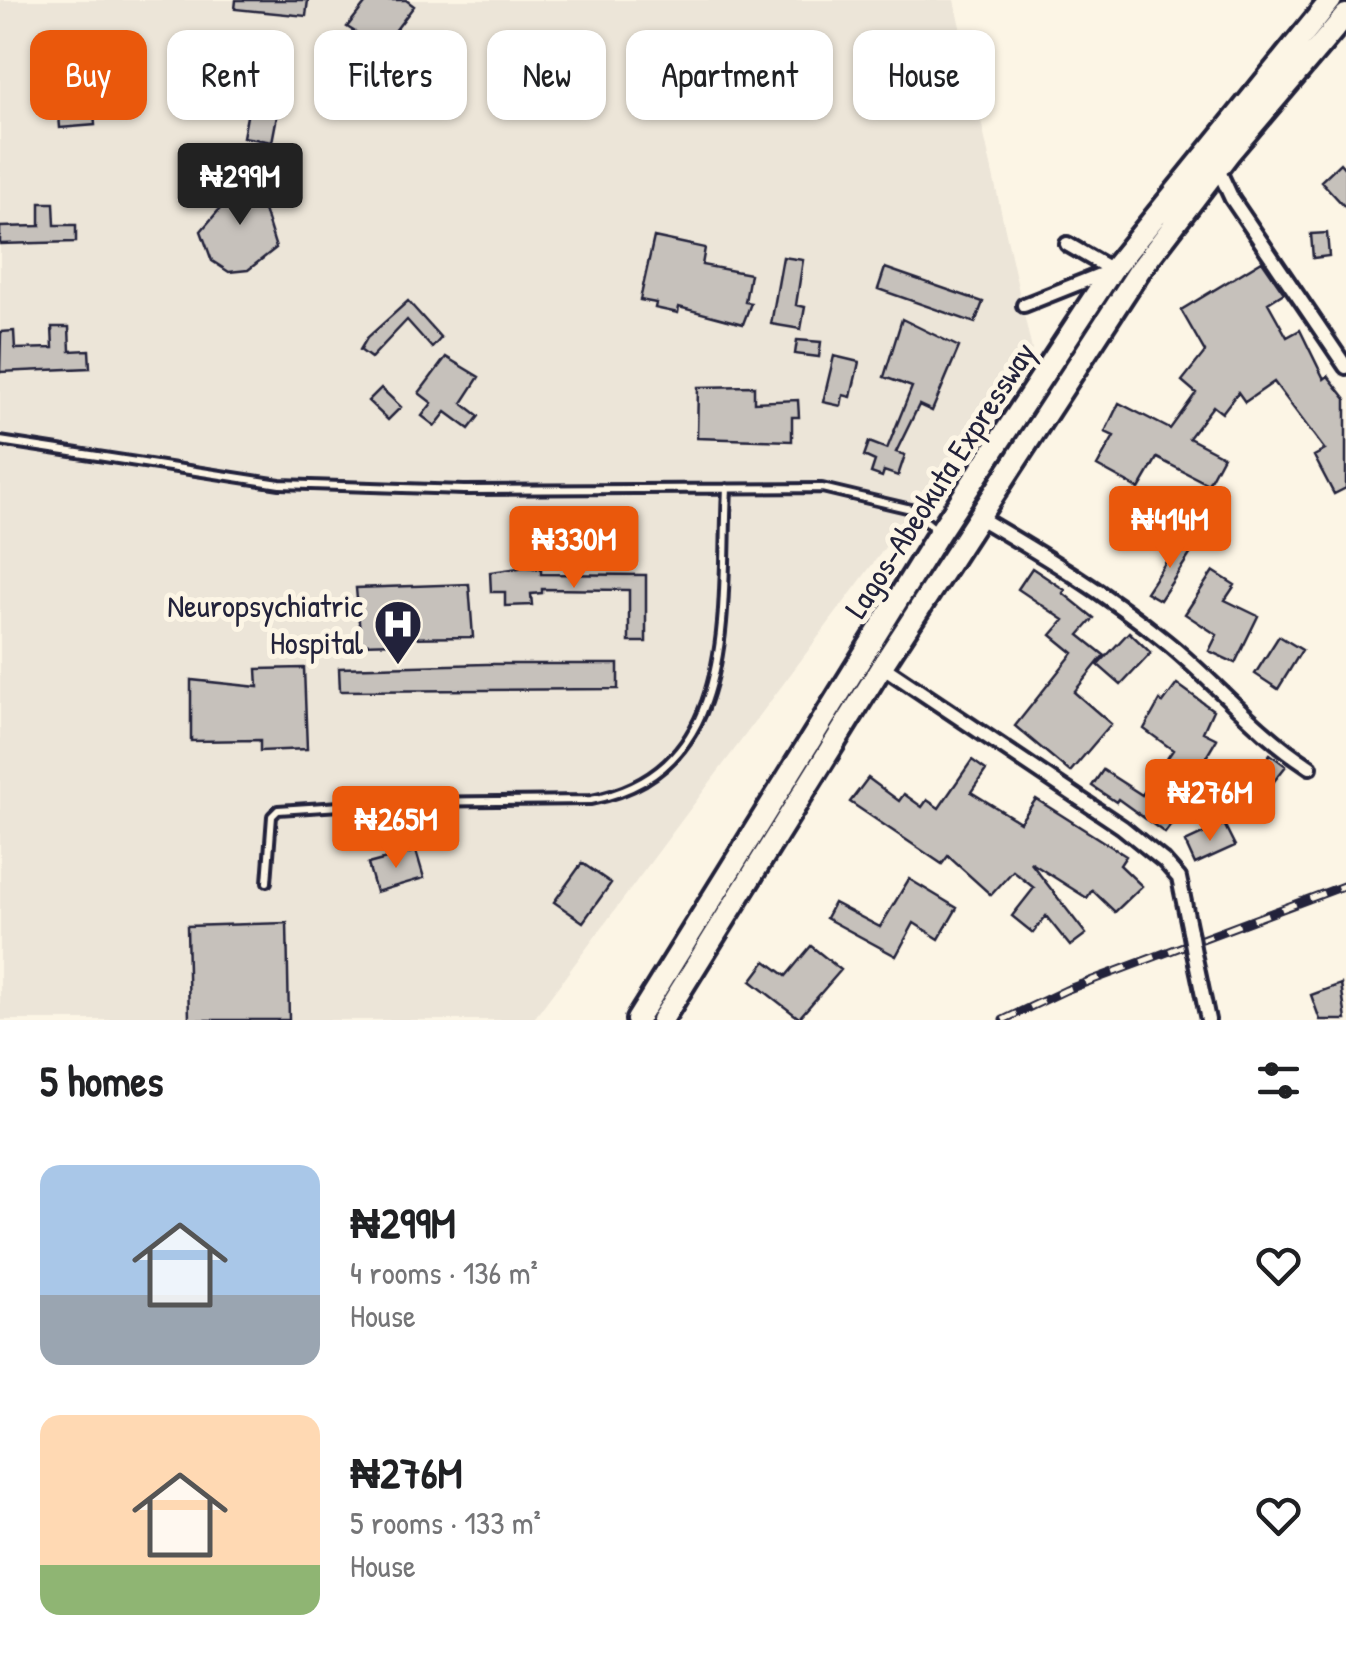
<!DOCTYPE html>
<meta charset="utf-8">
<style>
:root{--surface:#fff;--page:#f6f6f6;--text:#202124;--muted:#757577;--accent:#ea580c}
body{margin:0;font-family:"Patrick Hand",sans-serif;background:var(--page);color:var(--text);height:100vh;display:flex;flex-direction:column;font-size:38px;white-space:nowrap}
*{box-sizing:border-box;margin:0}
p{font-size:32px;color:var(--muted)}
.icon{flex:none;width:55px;height:55px;fill:none;stroke:currentColor;stroke-width:2;stroke-linecap:round;stroke-linejoin:round}
.map{position:relative;height:1020px;overflow:hidden}
.drawer{display:flex;flex-direction:column;background:var(--surface);flex:1}
.drawer>*{flex:none}
.banner{position:absolute;left:30px;top:30px;width:1288px;height:90px;display:flex;gap:20px}
.price{position:absolute;translate:-50% -85px;padding:0 22px;border-radius:10px;background:var(--accent);color:#fff;font-size:32px;line-height:65px;filter:drop-shadow(0 2px 5px #0008)}
.price::after{content:'';position:absolute;left:50%;top:60px;width:30px;height:22px;margin-left:-15px;background:inherit;clip-path:polygon(0 0,100% 0,50% 100%)}
.price.on{background:#222;color:#fff}
ul{padding:0;list-style:none}
li{display:flex;align-items:center;gap:30px;height:250px;padding:0 40px}
li span{display:grid;place-items:center;flex:none;width:280px;height:200px;border-radius:20px;color:#555}
li>.icon{margin-inline-start:auto}
span .icon{width:120px;height:120px;fill:#fffc;stroke-width:1}
li b{font-size:42px}
h2{display:flex;justify-content:space-between;align-items:center;height:120px;padding:0 40px;font-size:42px}
.tag{padding:0 35px;border-radius:20px;background:var(--surface);box-shadow:0 2px 8px #0004;font-size:35px;line-height:90px}
.tag.on{background:var(--accent);color:#fff}
.map>svg:first-child{display:block}
.built{fill:#ece5d8}
.building{fill:#c6c1bb;stroke:#22223b;stroke-width:2.5}
.lines{fill:none;stroke-linecap:round;stroke-linejoin:round}
.service-casing{stroke:#22223b;stroke-width:14}
.minor-casing{stroke:#22223b;stroke-width:20}
.trunk-casing{stroke:#22223b;stroke-width:28}
.service{stroke:#fcf5e5;stroke-width:6}
.minor{stroke:#fcf5e5;stroke-width:12}
.trunk{stroke:#fcf5e5;stroke-width:20}
.rail-casing{stroke:#22223b;stroke-width:9}
.rail{stroke:#fcf5e5;stroke-width:5;stroke-dasharray:15;stroke-linecap:butt}
.minor-bridge-casing{stroke:#22223b;stroke-width:20;stroke-linecap:butt}
.minor-bridge{stroke:#fcf5e5;stroke-width:12}
.labels{text-anchor:middle;stroke-width:10;stroke-linejoin:round;paint-order:stroke}
.street-label{font-size:32px;fill:#22223b;stroke:#fcf5e5}
.poi-label{font-size:32px;fill:#22223b;stroke:#fcf5e5;text-anchor:end}
</style>
<div class="map">
<svg width="1346" height="1020" viewBox="0 0 1346 1020">
<rect width="100%" height="100%" fill="#fcf5e5"/>
<filter id="ink" filterUnits="userSpaceOnUse"><feTurbulence type="fractalNoise" baseFrequency=".01" numOctaves="2"/><feDisplacementMap in="SourceGraphic" scale="20" xChannelSelector="R" yChannelSelector="G"/><feConvolveMatrix kernelMatrix="1 2 1 2 8 2 1 2 1" color-interpolation-filters="sRGB"/></filter>
<g filter="url(#ink)">
<path class="built" d="M0 0H954L1032 350 533 1020H0Z"/>
<path class="building" d="M236 0H308L306 16 235 9Z
M368 0H406L414 6 382 48 347 27Z
M88 39 95 125 60 128 57 89 64 88 61 41Z
M248 111 277 116 272 142 243 137Z
M1340 163 1346 170V208L1321 181Z
M230 171 238 192 259 194 273 182 281 192 264 210 276 248 248 270 229 272 212 261 201 231 224 204 220 176Z
M40 203H54L55 225H76V242L0 244V227L40 226Z
M1327 233 1329 256 1313 258 1311 234Z
M654 237 705 248 702 265 750 274 745 302 751 303 743 324 679 307 678 313 655 308 656 303 640 300Z
M783 257 803 260 796 305 805 307 801 329 771 324Z
M1262 261 1284 293 1268 303 1287 337 1300 330 1324 379 1328 376 1346 399V488L1334 494 1314 456 1325 450 1274 382 1245 402 1238 392 1222 413 1213 406 1189 438 1223 456 1208 484 1157 458 1139 489 1097 466 1114 436 1105 432 1119 403 1170 429 1196 393 1182 381 1205 352 1181 310Z
M885 268 983 302 975 323 878 289Z
M408 301 441 338 432 348 407 320 371 358 360 350 367 338Z
M902 319 959 347 932 411 919 405 896 452 905 455 898 476 884 471 882 477 871 473 875 461 864 456 869 442 887 449 912 387 884 377Z
M52 327H69L70 351 89 350 90 368 0 372 1 332 14 331 15 349 53 348Z
M797 340 821 342 819 357 795 354Z
M834 356 859 362 851 397 843 395 841 406 823 402Z
M446 357 479 377 462 403 479 416 469 429 446 412 435 426 422 416 432 403 419 393Z
M754 386V402L798 400 799 417H792V441L697 438 698 387Z
M381 388 401 407 388 420 368 401Z
M1179 542 1193 550 1160 600 1146 592Z
M526 567 541 569V574L646 575V642H629V590L542 589V593L531 594 532 605 505 606V592H491L490 572Z
M1032 568 1065 590 1063 593 1094 618 1079 635 1104 655 1074 692 1111 724 1070 772 1015 726 1073 653 1051 635 1064 620 1018 589Z
M1213 571 1235 585 1225 600 1258 616 1235 663 1209 651 1217 635 1185 614Z
M469 584 473 637 398 638V643L361 644 356 588Z
M1129 632 1151 653 1121 685 1098 665Z
M1279 636 1302 650 1278 689 1255 674Z
M487 664H618V689L340 691 339 668Z
M304 668 307 749 260 751V740L191 741V680L258 687 257 669Z
M1177 684 1213 710 1203 732 1217 739 1190 784 1194 786 1183 801 1186 804 1165 833 1118 799 1116 802 1092 786 1103 770 1142 795 1173 750 1144 729 1160 700 1163 703Z
M1270 754 1286 766 1256 804 1240 792Z
M972 760 986 770 971 792 1020 822 1036 799 1126 856 1120 865 1142 886 1115 912 1092 890 1087 898 1030 862 1086 934 1070 946 1046 916 1033 933 1012 916 1034 888 1013 871 991 895 948 856 942 864 850 802 868 778 899 801 904 794 922 807 927 800 939 808Z
M1224 824 1235 846 1195 864 1185 842Z
M416 851 424 878 376 892 368 864Z
M582 863 611 883 583 922 554 902Z
M909 879 957 908 939 939 914 923 896 956 826 918 834 903 880 927Z
M287 923 289 1020H189L187 926Z
M811 946 841 970 799 1018 751 981 766 961 786 976Z
M1341 984 1346 1020H1320L1311 995Z"/>
<g class="lines">
<g class="service-casing">
<path id="service" d="M0 441 280 484 464 490 822 488 911 509 935 529
M267 882 272 816 278 810 403 802 591 800C742 771 721 606 727 488"/>
</g>
<g class="minor-casing">
<path id="minor" d="M1218 169 1232 199 1346 367
M1024 305 1112 270 1067 244
M978 517C1043 555 1106 593 1165 641 1216 682 1254 731 1310 767
M882 666 1122 827 1164 861 1179 878 1190 931
M1194 953 1208 1020"/>
</g>
<g class="trunk-casing">
<path id="trunk" d="M637 1020 939 533 1112 270 1331 0
M662 1020 882 666 1139 271 1230 152 1346 15"/>
</g>
<use href="#service" class="service"/>
<use href="#minor" class="minor"/>
<use href="#trunk" class="trunk"/>
<g class="rail-casing">
<path id="rail" d="M1003 1020 1066 990 1346 885"/>
</g>
<use href="#rail" class="rail"/>
<g class="minor-bridge-casing">
<path id="minor-bridge" d="M1190 931 1194 953"/>
</g>
<use href="#minor-bridge" class="minor-bridge"/>
</g>
</g>
<defs>
<g id="hospital-pin" transform="scale(2.5)"><path d="M0 17L-7.5 6A9.5 9.5 0 1 1 7.5 6Z" fill="#22223b" stroke="#fcf5e5"/><path d="M-5-5h3v3.5h4V-5h3V5h-3V1.5h-4V5h-3Z" fill="#fff"/></g>
</defs>
<g fill-rule="evenodd">
<use href="#hospital-pin" x="398" y="624"/>
</g>
<g class="labels">
<g class="street-label">
<text transform="translate(940 480) rotate(-57)" y="11">Lagos-Abeokuta Expressway</text>
</g>
<g class="poi-label">
<text x="363" y="617">Neuropsychiatric<tspan x="363" dy="37">Hospital</tspan></text>
</g>
</g>
</svg>
<b class="price on" style="left:240px;top:228px">₦299M</b>
<b class="price" style="left:1170px;top:571px">₦414M</b>
<b class="price" style="left:574px;top:591px">₦330M</b>
<b class="price" style="left:1210px;top:844px">₦276M</b>
<b class="price" style="left:396px;top:871px">₦265M</b>
<div class="banner">
<a class="tag on">Buy</a>
<a class="tag">Rent</a>
<a class="tag">Filters</a>
<a class="tag">New</a>
<a class="tag">Apartment</a>
<a class="tag">House</a>
</div>
</div>
<section class="drawer">
<h2>5 homes<svg class="icon" aria-label="filters" viewBox="0 0 24 24"><path d="M4 7h16M4 17h16"/><circle cx="9" cy="7" r="2"/><circle cx="15" cy="17" r="2"/></svg></h2>
<ul>
<li><span style="background:linear-gradient(#a9c7e8 65%,#9aa5b1 0)"><svg class="icon" aria-label="home" viewBox="0 0 24 24"><path d="M3 11l9-7 9 7M6 9v11h12V9"/></svg></span><div><b>₦299M</b><p>4 rooms · 136 m²</p><p>House</p></div><svg class="icon" aria-label="heart" viewBox="0 0 24 24"><path d="M12 20l-8-8c-3-5 5-10 8-4 3-6 11-1 8 4z"/></svg></li>
<li><span style="background:linear-gradient(#ffd9b3 75%,#8fb573 0)"><svg class="icon" aria-label="home" viewBox="0 0 24 24"><path d="M3 11l9-7 9 7M6 9v11h12V9"/></svg></span><div><b>₦276M</b><p>5 rooms · 133 m²</p><p>House</p></div><svg class="icon" aria-label="heart" viewBox="0 0 24 24"><path d="M12 20l-8-8c-3-5 5-10 8-4 3-6 11-1 8 4z"/></svg></li>
</ul>
</section>
